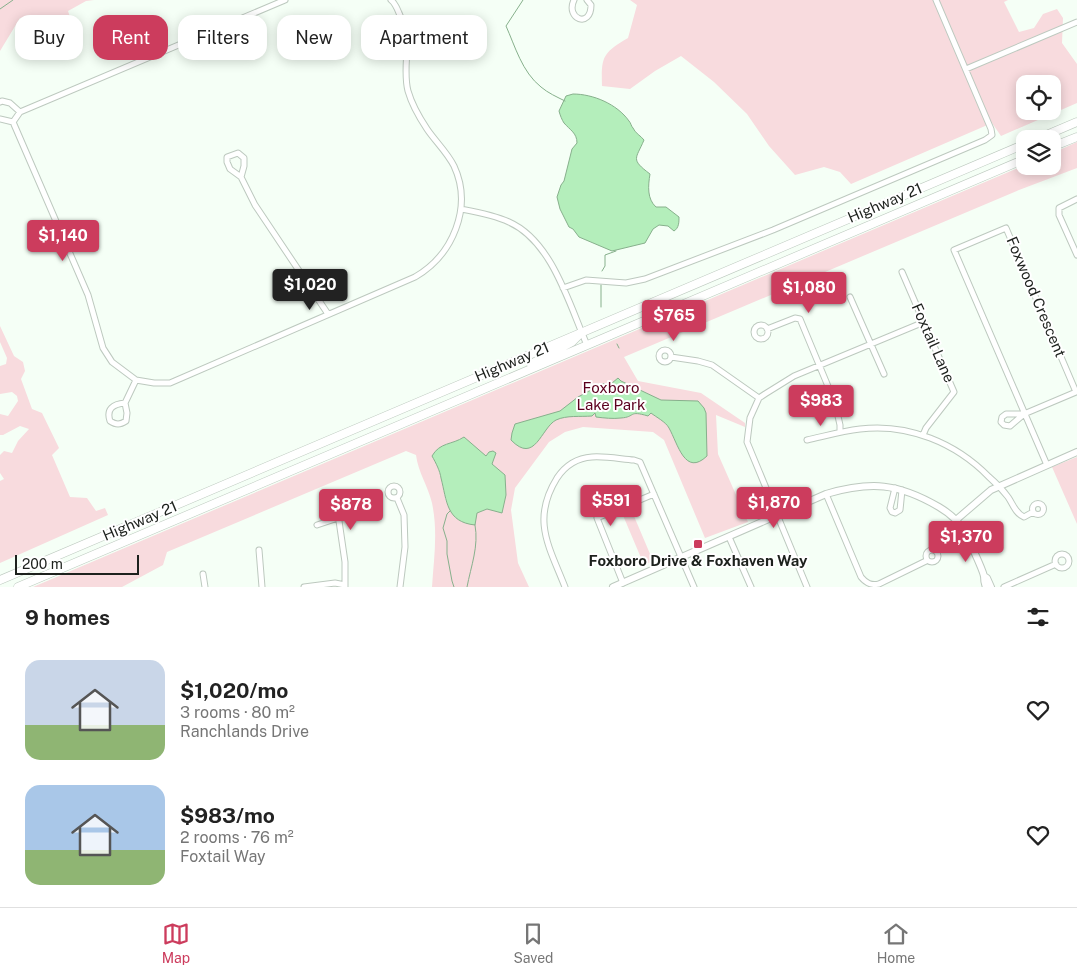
<!DOCTYPE html>
<meta charset="utf-8">
<style>
:root{--surface:#fff;--page:#f6f6f6;--text:#222;--muted:#767676;--line:#e0e0e0;--accent:#cc3c5d}
body{margin:0;font-family:"Public Sans",sans-serif;background:var(--page);color:var(--text);height:100vh;display:flex;flex-direction:column;font-size:19px;white-space:nowrap}
*{box-sizing:border-box;margin:0}
p{font-size:16px;color:var(--muted)}
.icon{flex:none;width:28px;height:28px;fill:none;stroke:currentColor;stroke-width:2;stroke-linecap:round;stroke-linejoin:round}
.map{position:relative;height:587px;overflow:hidden}
.details{display:flex;flex-direction:column;background:var(--surface);flex:1}
.details>*{flex:none}
.top-card{position:absolute;left:15px;top:15px;width:500px;height:45px;display:flex;gap:10px}
.buttons{position:absolute;left:1016px;top:75px;display:grid;gap:10px}
.buttons a{display:grid;place-items:center;width:45px;height:45px;border-radius:10px;background:var(--surface);box-shadow:0 2px 12px #0003;font-size:25px}
.scale{position:absolute;left:15px;bottom:12px;width:124px;box-sizing:border-box;padding-left:5px;border:2px solid #1d211d;border-top:0;font-size:14px;line-height:18px;white-space:nowrap;color:#1d211d;-webkit-text-stroke:4px #fff;paint-order:stroke}
.price{position:absolute;translate:-50% -42px;padding:0 11px;border-radius:5px;background:var(--accent);color:#fff;font-size:16px;line-height:32px;filter:drop-shadow(0 1px 2px #0008)}
.price::after{content:'';position:absolute;left:50%;top:30px;width:15px;height:11px;margin-left:-8px;background:inherit;clip-path:polygon(0 0,100% 0,50% 100%)}
.price.active{background:#222;color:#fff}
ul{padding:0;list-style:none}
li{display:flex;align-items:center;gap:15px;height:125px;padding:0 25px}
li span{display:grid;place-items:center;flex:none;width:140px;height:100px;border-radius:15px;color:#555}
li>.icon{margin-inline-start:auto}
span .icon{width:60px;height:60px;fill:#fffc;stroke-width:1}
li b{font-size:21px}
h2{display:flex;justify-content:space-between;align-items:center;height:60px;padding:0 25px;font-size:21px}
.pill{padding:0 18px;border-radius:15px;background:var(--surface);box-shadow:0 2px 12px #0003;font-size:18px;line-height:45px}
.pill.active{background:var(--accent);color:#fff}
.dock{display:flex;justify-content:space-around;align-items:center;height:70px;border-top:1px solid var(--line);background:var(--surface);font-size:14px;color:var(--muted)}
.dock a{display:grid;justify-items:center;gap:2px}
.dock .active{color:var(--accent)}
.map>svg:first-child{display:block}
.green{fill:#f8dbde;fill-rule:evenodd}
.water{fill:#b4eebb;stroke:#87b08c}
.lines{fill:none;stroke-linecap:round;stroke-linejoin:round}
.stream{stroke:#87b08c;stroke-width:1}
.minor-casing{stroke:#bdc9bf;stroke-width:7}
.tertiary-casing{stroke:#bdc9bf;stroke-width:8}
.primary-casing{stroke:#bdc9bf;stroke-width:9}
.minor{stroke:#fff;stroke-width:5}
.tertiary{stroke:#fff;stroke-width:6}
.primary{stroke:#fff;stroke-width:8}
.poi-dot{fill:#cc3c5d;stroke:#fff;stroke-width:2}
.labels{text-anchor:middle;stroke-width:4;stroke-linejoin:round;paint-order:stroke}
.street-label{font-size:15px;fill:#1d211d;stroke:#fff}
.park-label{font-size:15px;fill:#5c001e;stroke:#fff}
.poi-label{font-size:15px;font-weight:bold;fill:#1d211d;stroke:#fff}
</style>
<div class="map">
<svg width="1077" height="587" viewBox="0 0 1077 587">
<rect width="100%" height="100%" fill="#f5fff6"/>
<path class="green" d="M0 0H94L86 1 68 11 71 20 82 25 81 36 54 37 47 19 37 17 20 18 0 51Z
M630 0H1008L1004 2 1019 32 1034 28 1043 14 1057 9 1063 18 1062 43 1077 64V103L1001 136 992 123 851 184 840 172 824 167 795 175 769 146 747 114 714 82 681 56 655 71 630 89 602 86C601 56 603 53 628 38L637 5ZM1025 84H1052V111H1025Z
M1077 142V168L1019 190 624 357 638 381 701 393 745 423V427L716 415 718 454 748 522 705 538 664 440 653 432 583 427 565 432 549 442 515 488 511 510 518 563 529 587H432C434 557 438 532 432 503 428 486 418 472 416 455L406 451 167 552 163 565 122 587H33L1025 165V166H1052L1053 153ZM464 437 505 476 506 495 487 509 477 513 446 502 441 476 433 456C440 442 452 445 464 437Z
M0 326 14 356 23 362 25 371 21 379 32 409 42 413 59 448 52 455 70 497 87 498 96 511 105 508 108 515 0 563V481L4 479 0 473V455L4 451 12 453 18 441 29 429 20 426 3 435H0V414L8 416 18 401 17 396 12 392 0 394V366L6 364 7 358 0 342Z
M1077 457V524L1052 467Z
M631 509 653 561 644 565 622 513Z"/>
<path class="water" d="M573 94C593 94 617 104 629 121 631 123 631 126 633 128 635 133 641 136 644 140 636 159 630 159 650 174 648 186 647 199 656 207H666L679 217C679 222 679 228 674 231L668 226 659 225 653 229 645 243 612 251 579 237 573 229 569 227 560 209 557 197 561 185 564 181 572 149 577 143C577 133 570 130 564 123 562 120 560 115 559 111L566 96Z
M618 378 621 381 661 400 698 401 704 408 706 413 707 456C685 477 678 444 669 428 666 422 656 417 651 413L648 416C628 410 636 417 621 418 613 419 604 418 596 417L595 413 592 416C580 417 567 415 556 420 541 428 535 465 511 440L512 433 515 424 560 411 578 397 602 384 612 383Z
M464 437 486 456 489 452 493 451 496 453 492 464 505 475 506 495 502 513 487 509 477 513 475 525C446 522 447 501 441 478 440 471 436 463 432 456 440 442 452 445 464 437Z"/>
<g class="lines">
<path class="stream" d="M523 0 506 26C515 46 522 72 541 87 548 93 557 97 565 101
M0 9 13 0
M602 271 605 266V255L616 251
M601 307V285
M617 344 619 348
M450 511 447 514 443 528 447 541V554L452 581 454 587
M467 587C471 566 479 546 475 525"/>
<g class="minor-casing">
<path id="minor" d="M574 0C565 19 591 29 591 5L587 0
M966 69 1077 22
M0 102 2 101 10 103 20 112
M0 119 13 122
M13 122 88 295 103 348 112 362 136 380 154 383H170L415 277C453 255 473 207 454 166 447 152 435 141 427 129 419 117 412 105 408 91 403 72 409 53 406 34 405 27 402 20 399 13 397 8 395 3 391 0
M13 122 20 112 285 0
M241 177 244 166V158L238 153 227 157V162L230 169 241 177 255 205 328 314
M1077 199 1059 208V215L1077 255
M461 209C477 212 494 215 509 222 552 241 569 304 587 345
M902 272 954 392 926 428 923 435
M563 288 586 280 626 283 645 279 773 230 985 140 992 135 991 129 936 0
M850 297 884 374
M754 332a7 7 0 1 1 14 0a7 7 0 1 1-14 0Z
M767 329 795 318 800 319 835 403 840 425V432
M659 356a6 6 0 1 1 12 0a6 6 0 1 1-12 0Z
M671 357 698 361 712 365 759 398
M125 403C113 404 106 409 110 421 116 425 120 425 126 421L127 413 125 403 136 380
M1024 414H1006L1002 417 1001 422 1004 425 1010 426 1024 414 1076 392 1006 228 954 250 1047 465
M807 440C825 436 842 431 860 429 908 423 956 443 989 477 996 483 1002 489 1008 497 1013 504 1015 513 1024 517L1033 512
M388 492a6 6 0 1 1 12 0a6 6 0 1 1-12 0Z
M895 488 890 508 892 512 895 513 900 510 902 490
M826 494 861 577C866 583 871 586 879 584L926 561
M397 498 404 515 405 547 400 587
M1032.5 509a5.5 5.5 0 1 1 11 0a5.5 5.5 0 1 1-11 0Z
M317 525 338 518 339 521 345 562V587
M729 537 751 587
M926 556a6 6 0 1 1 12 0a6 6 0 1 1-12 0Z
M259 550 262 587
M1055 561a7 7 0 1 1 14 0a7 7 0 1 1-14 0Z
M203 574 205 587
M623 583 597 518 654 494
M304 587 335 583 345 585
M565 587C549 546 531 520 557 478 565 466 577 458 592 457 605 456 621 459 634 460L640 462 694 587
M807 587 747 442 750 418 759 398 765 394 794 376 924 322
M1004 587 1056 564"/>
</g>
<g class="tertiary-casing">
<path id="tertiary" d="M956 520 991 490 1077 452
M984 576 987 578 991 587
M613 587 826 494C871 481 898 483 939 507 949 513 958 520 964 531 968 538 982 568 984 576 984 580 984 583 986 587"/>
</g>
<g class="primary-casing">
<path id="primary" d="M1037 139 1077 122
M1052 147 1077 137
M531 364 572 342 579 335
M0 580 1025 144
M18 587 1025 159"/>
</g>
<use href="#minor" class="minor"/>
<use href="#tertiary" class="tertiary"/>
<use href="#primary" class="primary"/>
</g>
<rect class="poi-dot" x="693" y="539" width="10" height="10" rx="2.5"/>
<g class="labels">
<g class="street-label">
<text transform="translate(885 203) rotate(-23)" y="5">Highway 21</text>
<text transform="translate(1036 297) rotate(67)" y="5">Foxwood Crescent</text>
<text transform="translate(933 343) rotate(66)" y="5">Foxtail Lane</text>
<text transform="translate(512 362) rotate(-23)" y="5">Highway 21</text>
<text transform="translate(140 521) rotate(-23)" y="5">Highway 21</text>
</g>
<g class="park-label">
<text x="611" y="393">Foxboro<tspan x="611" dy="17">Lake Park</tspan></text>
</g>
<g class="poi-label">
<text x="698" y="566">Foxboro Drive &amp; Foxhaven Way</text>
</g>
</g>
</svg>
<div class="buttons">
<a><svg class="icon" aria-label="locate" viewBox="0 0 24 24"><circle cx="12" cy="12" r="6"/><path d="M12 2v4M12 18v4M2 12h4M18 12h4"/></svg></a>
<a><svg class="icon" aria-label="layers" viewBox="0 0 24 24"><path d="M12 4l9 5-9 5-9-5zM3 14l9 5 9-5"/></svg></a>
</div>
<div class="scale">200 m</div>
<b class="price" style="left:63px;top:262px">$1,140</b>
<b class="price active" style="left:310px;top:311px">$1,020</b>
<b class="price" style="left:809px;top:314px">$1,080</b>
<b class="price" style="left:674px;top:342px">$765</b>
<b class="price" style="left:821px;top:427px">$983</b>
<b class="price" style="left:611px;top:527px">$591</b>
<b class="price" style="left:774px;top:529px">$1,870</b>
<b class="price" style="left:351px;top:531px">$878</b>
<b class="price" style="left:966px;top:563px">$1,370</b>
<div class="top-card">
<a class="pill">Buy</a>
<a class="pill active">Rent</a>
<a class="pill">Filters</a>
<a class="pill">New</a>
<a class="pill">Apartment</a>
</div>
</div>
<section class="details">
<h2>9 homes<svg class="icon" aria-label="filters" viewBox="0 0 24 24"><path d="M4 7h16M4 17h16"/><circle cx="9" cy="7" r="2"/><circle cx="15" cy="17" r="2"/></svg></h2>
<ul>
<li><span style="background:linear-gradient(#c9d6e8 65%,#8fb573 0)"><svg class="icon" aria-label="home" viewBox="0 0 24 24"><path d="M3 11l9-7 9 7M6 9v11h12V9"/></svg></span><div><b>$1,020/mo</b><p>3 rooms · 80 m²</p><p>Ranchlands Drive</p></div><svg class="icon" aria-label="heart" viewBox="0 0 24 24"><path d="M12 20l-8-8c-3-5 5-10 8-4 3-6 11-1 8 4z"/></svg></li>
<li><span style="background:linear-gradient(#a9c7e8 65%,#8fb573 0)"><svg class="icon" aria-label="home" viewBox="0 0 24 24"><path d="M3 11l9-7 9 7M6 9v11h12V9"/></svg></span><div><b>$983/mo</b><p>2 rooms · 76 m²</p><p>Foxtail Way</p></div><svg class="icon" aria-label="heart" viewBox="0 0 24 24"><path d="M12 20l-8-8c-3-5 5-10 8-4 3-6 11-1 8 4z"/></svg></li>
</ul>
</section>
<nav class="dock">
<a class="active"><svg class="icon" aria-label="map" viewBox="0 0 24 24"><path d="M3 6l6-2 6 2 6-2v14l-6 2-6-2-6 2zM9 4v14M15 6v14"/></svg>Map</a>
<a><svg class="icon" aria-label="saved" viewBox="0 0 24 24"><path d="M7 4h10v16l-5-4-5 4z"/></svg>Saved</a>
<a><svg class="icon" aria-label="home" viewBox="0 0 24 24"><path d="M3 11l9-7 9 7M6 9v11h12V9"/></svg>Home</a>
</nav>
